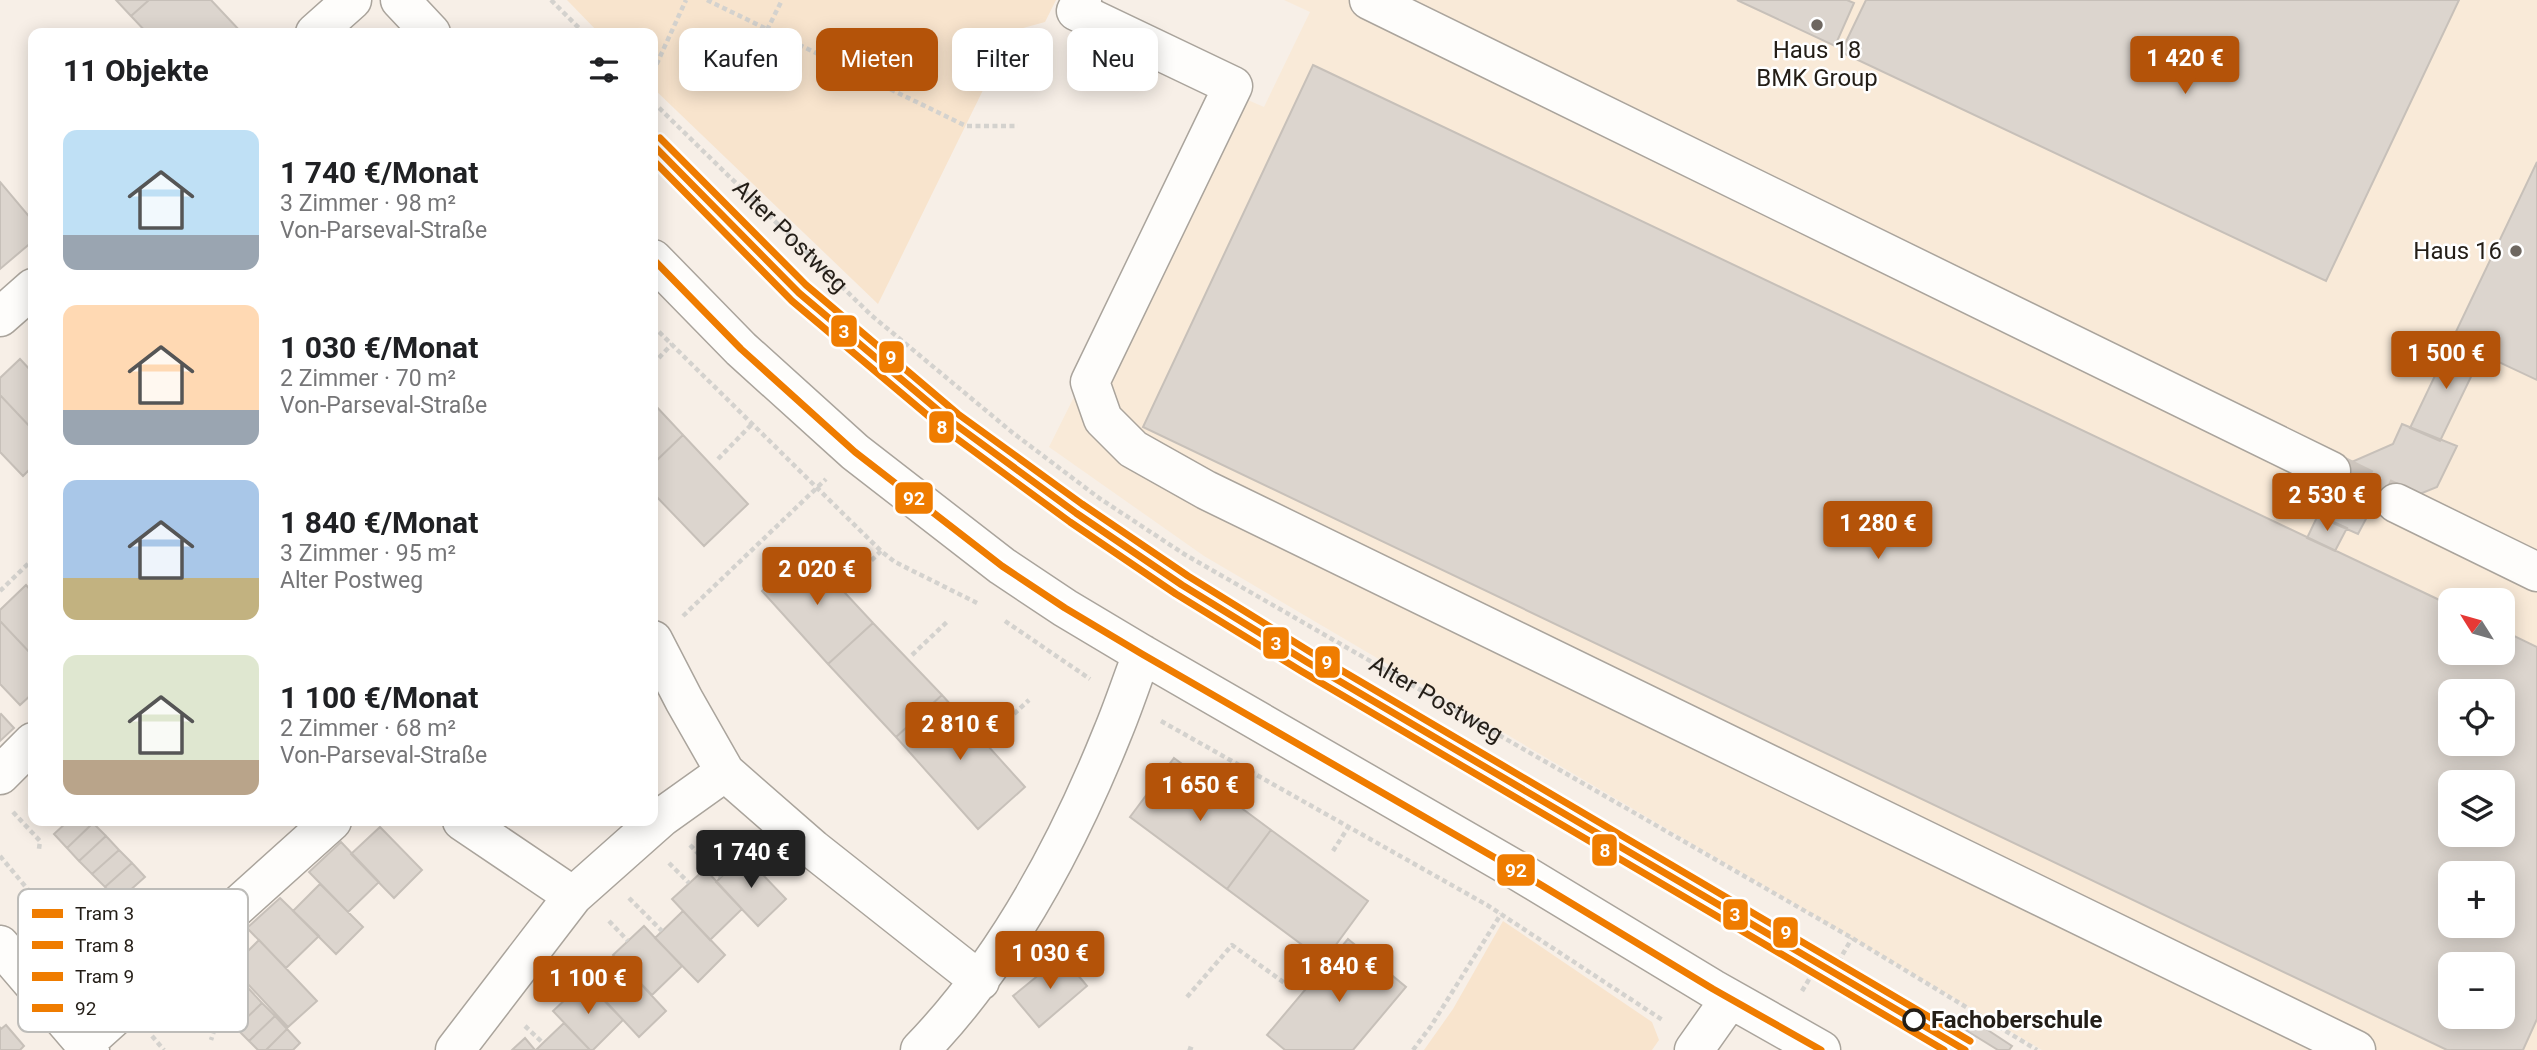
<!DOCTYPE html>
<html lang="de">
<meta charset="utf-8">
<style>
:root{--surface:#fff;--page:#f2f2f2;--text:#202124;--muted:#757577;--accent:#b45309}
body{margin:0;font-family:Roboto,sans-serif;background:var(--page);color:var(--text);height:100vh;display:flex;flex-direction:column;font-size:26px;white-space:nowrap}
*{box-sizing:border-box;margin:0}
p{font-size:23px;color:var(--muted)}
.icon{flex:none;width:38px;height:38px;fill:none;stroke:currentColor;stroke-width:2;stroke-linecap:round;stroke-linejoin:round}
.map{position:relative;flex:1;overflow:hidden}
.drawer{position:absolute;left:28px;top:28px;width:630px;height:798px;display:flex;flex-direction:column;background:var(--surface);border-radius:14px;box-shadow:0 4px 18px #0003}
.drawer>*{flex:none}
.guide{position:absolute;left:679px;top:28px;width:665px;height:63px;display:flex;gap:14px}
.needle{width:46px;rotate:307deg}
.fabs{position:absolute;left:2438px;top:588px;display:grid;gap:14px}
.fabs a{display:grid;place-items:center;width:77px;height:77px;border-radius:14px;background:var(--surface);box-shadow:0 4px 18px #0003;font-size:35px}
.price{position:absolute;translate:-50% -60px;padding:0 16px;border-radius:7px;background:var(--accent);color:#fff;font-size:23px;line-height:46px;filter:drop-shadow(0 2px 4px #0008)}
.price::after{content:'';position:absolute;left:50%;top:42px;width:21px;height:16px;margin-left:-10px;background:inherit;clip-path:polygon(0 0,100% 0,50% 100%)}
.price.selected{background:#222;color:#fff}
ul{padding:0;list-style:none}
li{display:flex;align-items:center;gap:21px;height:175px;padding:0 35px}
li span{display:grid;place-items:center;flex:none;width:196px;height:140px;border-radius:14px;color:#555}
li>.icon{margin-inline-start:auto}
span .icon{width:84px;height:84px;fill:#fffc;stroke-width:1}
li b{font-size:30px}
h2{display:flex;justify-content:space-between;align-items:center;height:84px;padding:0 35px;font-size:30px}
.tag{padding:0 24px;border-radius:14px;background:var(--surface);box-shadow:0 4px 18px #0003;font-size:24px;line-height:63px}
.tag.selected{background:var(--accent);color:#fff}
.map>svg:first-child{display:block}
.built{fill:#f9ead8;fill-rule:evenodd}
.green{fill:#f8e4cd}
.building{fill:#dcd5ce;stroke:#c7c0b9;stroke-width:2;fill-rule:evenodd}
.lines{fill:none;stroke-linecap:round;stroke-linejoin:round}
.minor-tunnel{stroke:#cdc5bd;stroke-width:38;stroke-dasharray:38 19;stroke-linecap:butt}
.minor-casing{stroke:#aaa49c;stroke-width:41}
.path{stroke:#d4d2ce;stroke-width:4.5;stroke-dasharray:5 3.5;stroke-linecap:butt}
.minor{stroke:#fefdfb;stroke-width:38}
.bus-1-casing{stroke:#fff;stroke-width:12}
.bus-1{stroke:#ef7c00;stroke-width:7}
.tram-1-casing{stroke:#fff;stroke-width:12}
.tram-2-casing{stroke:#fff;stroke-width:12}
.tram-3-casing{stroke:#fff;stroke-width:12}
.tram-1{stroke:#ef7c00;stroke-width:7}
.tram-2{stroke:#ef7c00;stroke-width:7}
.tram-3{stroke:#ef7c00;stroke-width:7}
.poi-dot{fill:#6e6760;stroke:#fff;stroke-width:2.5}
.stop-dot{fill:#fff;stroke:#241e17;stroke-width:3.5}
.labels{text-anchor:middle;stroke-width:5;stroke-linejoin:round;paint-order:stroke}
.poi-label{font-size:24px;fill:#241e17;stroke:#fff}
.street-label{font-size:24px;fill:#241e17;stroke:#fff}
.stop-label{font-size:24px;font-weight:bold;fill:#241e17;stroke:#fff;text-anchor:start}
.key{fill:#fff;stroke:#bdbcb9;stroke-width:2}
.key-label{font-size:19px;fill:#241e17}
.line-badge{stroke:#fff;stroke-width:2.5}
.badge-label{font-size:19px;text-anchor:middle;font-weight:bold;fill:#fff}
</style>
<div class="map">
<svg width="2537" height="1050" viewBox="0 0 2537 1050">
<rect width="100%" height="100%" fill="#f7efe7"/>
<path class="built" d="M1284 0H2537V1050H2042L1204 556 1049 447 1227 91 1264 107 1310 12ZM2450 600H2502V653H2450ZM2450 691H2502V744H2450ZM2450 782H2502V835H2450ZM2450 873H2502V926H2450ZM2450 964H2502V1017H2450Z"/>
<path class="green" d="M567 0H1056L1045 22 1012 31 878 304 653 88V33H599Z
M1503 921 1652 1022 1659 1040 1652 1050H1424L1453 1009Z"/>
<path class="building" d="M116 0H149L131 16Z
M149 0H211L242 33H147L131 16Z
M1737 0H1847L1854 3 1835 46Z
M1866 0H2459L2326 281 1841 52Z
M1313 65 2450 605V653H2502V630L2537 647V1019L2523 1050H2447L1143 427ZM2450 691H2502V744H2450ZM2450 782H2502V835H2450ZM2450 873H2502V926H2450ZM2450 964H2502V1017H2450Z
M2537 162V380L2452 340Z
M0 182 33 221V241L0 269Z
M2452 340 2482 354 2440 441 2410 428Z
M20 359 33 373V430L0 395V378Z
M0 395 33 430V466L23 476 0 452Z
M653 403 683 435 653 464Z
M2402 424 2457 446 2437 487 2368 515 2358 534 2310 513 2331 471 2393 444Z
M683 435 748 504 704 546 653 493V464Z
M2318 515 2347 528 2335 551 2307 538Z
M806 551 873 623 828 664 762 591Z
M26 585 33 593V656L0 621V610Z
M0 621 33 656V693L20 705 0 684Z
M873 623 942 695 896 737 828 664Z
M942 695 1025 787 978 829 896 737Z
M1 714 14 728 0 741V715Z
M1174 758 1271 830 1227 889 1130 817Z
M68 821 93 823 67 848 54 834Z
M93 823 106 836 79 861 67 848Z
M380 827 422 870 394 898 351 854Z
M1271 830 1368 901 1324 961 1227 889Z
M106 836 119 850 92 874 79 861Z
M341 842 379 882 348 912 309 872Z
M119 850 132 863 105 887 92 874Z
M744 855 786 899 758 926 716 882Z
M132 863 145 877 118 901 105 887Z
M705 869 742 909 710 940 672 899Z
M320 884 363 927 336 954 293 911Z
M280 898 319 936 286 968 247 928Z
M683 911 725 955 698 982 655 938Z
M644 926 682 966 652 995 613 955Z
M1348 939 1406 987 1353 1050H1285L1267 1035Z
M259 940 317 1001 288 1027 232 967Z
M1062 956 1087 986 1039 1027 1013 996Z
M625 967 666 1011 639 1037 598 993Z
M585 981 623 1020 593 1050H590L553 1011Z
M249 989 262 1003 236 1028 223 1014Z
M262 1003 275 1016 249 1041 236 1028Z
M275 1016 287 1029 266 1050H258L249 1041Z
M1971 1019 2012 1046 2009 1050H1998L1964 1029Z
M564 1023 590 1050H536L543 1043Z
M6 1025 24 1046 20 1050H0V1027L1 1029Z
M287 1029 300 1043 293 1050H266Z
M525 1038 535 1050H512Z"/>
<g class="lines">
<path class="minor-tunnel" d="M2331 471 2396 503"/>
<g class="minor-casing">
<path id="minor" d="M400 0 431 33
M1082 0 1076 11 1233 86 1090 382 1103 419 1133 449 1206 490 2356 1050
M1369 0 2331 471
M315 33 352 0
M653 259 741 349 855 452 1002 566 1065 608 1142 654 1518 871 1713 989 1821 1050
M0 317 33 288
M2396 503 2537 572
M653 640 684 700 725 772 813 849 980 981
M0 775 33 742
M462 821 573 896
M0 945 90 1050
M84 1044 332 821
M455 1050 573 896 662 817 725 772
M920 1050C1004 963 1067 846 1112 734 1123 708 1132 680 1142 654
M1694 1050 1730 999"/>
</g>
<g class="path">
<path d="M551 0 584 33"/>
<path d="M707 0 966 126H1018"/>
<path d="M767 30 782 0"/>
<path d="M653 72 686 0"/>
<path id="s1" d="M653 102 871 315 1013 433 1099 498 1184 554 1852 938 2037 1050"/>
<path d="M653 326 881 551 895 562 977 603"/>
<path d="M653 364 672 344"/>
<path d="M718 459 752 424"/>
<path d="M847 584 881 551"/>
<path d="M0 591 33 559"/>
<path d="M683 616 826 479"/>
<path d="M1005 621 1090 679"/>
<path d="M912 655 949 620"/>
<path d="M1161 721 1487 905 1664 1021"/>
<path d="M989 737 1029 700"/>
<path d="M1229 784 1242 766"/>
<path d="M13 812 40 841 39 849"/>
<path d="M690 845 721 877"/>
<path d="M1333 851 1349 826"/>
<path d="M0 856 100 976"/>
<path d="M669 863 689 883"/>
<path d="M629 898 662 931"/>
<path d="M609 921 628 941"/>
<path d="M575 961 603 988"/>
<path d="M556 984 569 996"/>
<path d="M1802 991 1822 958 1836 966 1852 938"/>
<path d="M1187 997 1232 945 1286 984"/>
<path d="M189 1005 214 1031 211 1040"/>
<path d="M525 1026 543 1043"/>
<path d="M152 1036 164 1050"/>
<path d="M1188 1048 1194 1050"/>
<path d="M1413 1050 1431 1026 1501 914"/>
</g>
<use href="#minor" class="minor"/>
<g class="bus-1-casing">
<path id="bus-1" d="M653 259 741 349 855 452 1002 566 1065 608 1142 654 1518 871 1713 989 1821 1050"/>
</g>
<use href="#bus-1" class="bus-1"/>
<g class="tram-1-casing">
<path id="tram-1" d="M653 145 799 293 952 422 1076 513 1182 585 1307 662 1965 1050"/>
</g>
<g class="tram-2-casing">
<path id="tram-2" d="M653 160 792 301 945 430 1070 522 1176 594 1301 671 1944 1050"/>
</g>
<g class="tram-3-casing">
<path id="tram-3" d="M660 138 806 285 958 414 1082 504 1188 576 1312 653 1970 1041"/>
</g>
<use href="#tram-1" class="tram-1"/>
<use href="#tram-2" class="tram-2"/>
<use href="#tram-3" class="tram-3"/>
</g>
<g class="poi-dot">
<circle cx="1817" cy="25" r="7"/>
<circle cx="2516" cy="251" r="7"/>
</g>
<circle class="stop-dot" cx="1914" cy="1020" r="10"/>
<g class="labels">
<g class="poi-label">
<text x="1817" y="58">Haus 18<tspan x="1817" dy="28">BMK Group</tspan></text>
<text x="2502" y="259" text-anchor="end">Haus 16</text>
</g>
<g class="street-label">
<text dy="8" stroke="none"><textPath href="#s1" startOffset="192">Alter Postweg</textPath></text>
<text dy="8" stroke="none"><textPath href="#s1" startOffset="990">Alter Postweg</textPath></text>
</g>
<g class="stop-label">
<text x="1931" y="1028">Fachoberschule</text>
</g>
</g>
<rect x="18" y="889" width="230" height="143" rx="10" class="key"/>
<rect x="32" y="909" width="31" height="9" fill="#ef7c00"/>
<rect x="32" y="941" width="31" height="8" fill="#ef7c00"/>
<rect x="32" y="972" width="31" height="9" fill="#ef7c00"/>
<rect x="32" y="1004" width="31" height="8" fill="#ef7c00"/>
<g class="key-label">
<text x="75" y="920">Tram 3</text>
<text x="75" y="952">Tram 8</text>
<text x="75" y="983">Tram 9</text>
<text x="75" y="1015">92</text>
</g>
<g class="line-badge">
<rect x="830" y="314" width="28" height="34" rx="7" fill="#ef7c00"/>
<rect x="878" y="340" width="27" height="34" rx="7" fill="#ef7c00"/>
<rect x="928" y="410" width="27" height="34" rx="7" fill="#ef7c00"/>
<rect x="894" y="481" width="40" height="34" rx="7" fill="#ef7c00"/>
<rect x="1262" y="626" width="28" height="34" rx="7" fill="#ef7c00"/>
<rect x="1314" y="645" width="27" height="34" rx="7" fill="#ef7c00"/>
<rect x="1591" y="833" width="27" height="34" rx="7" fill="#ef7c00"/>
<rect x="1496" y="853" width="40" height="34" rx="7" fill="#ef7c00"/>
<rect x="1722" y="898" width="27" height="33" rx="7" fill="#ef7c00"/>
<rect x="1772" y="916" width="27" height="33" rx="7" fill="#ef7c00"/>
</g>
<g class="badge-label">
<text x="844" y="338">3</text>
<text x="891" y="364">9</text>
<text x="942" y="434">8</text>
<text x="914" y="505">92</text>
<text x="1276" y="650">3</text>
<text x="1327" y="669">9</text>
<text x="1605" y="857">8</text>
<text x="1516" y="877">92</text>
<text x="1735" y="921">3</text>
<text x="1786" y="939">9</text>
</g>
</svg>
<div class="fabs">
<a><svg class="needle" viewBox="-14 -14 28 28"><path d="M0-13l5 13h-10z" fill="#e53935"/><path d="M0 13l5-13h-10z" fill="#757577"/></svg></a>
<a><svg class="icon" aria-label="locate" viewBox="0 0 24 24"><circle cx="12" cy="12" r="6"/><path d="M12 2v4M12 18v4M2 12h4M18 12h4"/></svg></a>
<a><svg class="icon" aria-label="layers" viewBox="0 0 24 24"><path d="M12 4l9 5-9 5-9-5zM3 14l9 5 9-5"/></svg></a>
<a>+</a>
<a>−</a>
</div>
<b class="price" style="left:2185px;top:96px">1 420 €</b>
<b class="price" style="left:2446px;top:391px">1 500 €</b>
<b class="price" style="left:2327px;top:533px">2 530 €</b>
<b class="price" style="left:1878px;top:561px">1 280 €</b>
<b class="price" style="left:817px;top:607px">2 020 €</b>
<b class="price" style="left:960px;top:762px">2 810 €</b>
<b class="price" style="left:1200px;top:823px">1 650 €</b>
<b class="price selected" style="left:751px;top:890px">1 740 €</b>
<b class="price" style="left:1050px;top:991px">1 030 €</b>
<b class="price" style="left:1339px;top:1004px">1 840 €</b>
<b class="price" style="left:588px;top:1016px">1 100 €</b>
<div class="guide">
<a class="tag">Kaufen</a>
<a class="tag selected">Mieten</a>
<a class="tag">Filter</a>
<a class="tag">Neu</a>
</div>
<section class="drawer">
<h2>11 Objekte<svg class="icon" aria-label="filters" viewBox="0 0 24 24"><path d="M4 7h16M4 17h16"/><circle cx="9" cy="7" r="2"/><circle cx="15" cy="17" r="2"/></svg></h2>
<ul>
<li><span style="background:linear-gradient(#bfe0f5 75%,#9aa5b1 0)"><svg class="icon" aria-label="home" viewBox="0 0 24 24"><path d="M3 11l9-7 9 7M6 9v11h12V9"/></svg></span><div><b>1 740 €/Monat</b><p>3 Zimmer · 98 m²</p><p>Von-Parseval-Straße</p></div></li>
<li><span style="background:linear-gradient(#ffd9b3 75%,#9aa5b1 0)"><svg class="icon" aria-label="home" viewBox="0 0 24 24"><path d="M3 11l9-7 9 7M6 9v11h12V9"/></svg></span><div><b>1 030 €/Monat</b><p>2 Zimmer · 70 m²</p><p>Von-Parseval-Straße</p></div></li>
<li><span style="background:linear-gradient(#a9c7e8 70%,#c2b280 0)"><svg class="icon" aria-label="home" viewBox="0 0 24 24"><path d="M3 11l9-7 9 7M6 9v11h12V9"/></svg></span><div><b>1 840 €/Monat</b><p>3 Zimmer · 95 m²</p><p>Alter Postweg</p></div></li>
<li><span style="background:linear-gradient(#dfe7d0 75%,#b9a48a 0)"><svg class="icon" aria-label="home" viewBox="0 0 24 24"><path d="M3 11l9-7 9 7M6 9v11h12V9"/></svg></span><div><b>1 100 €/Monat</b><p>2 Zimmer · 68 m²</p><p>Von-Parseval-Straße</p></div></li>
</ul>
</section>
</div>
